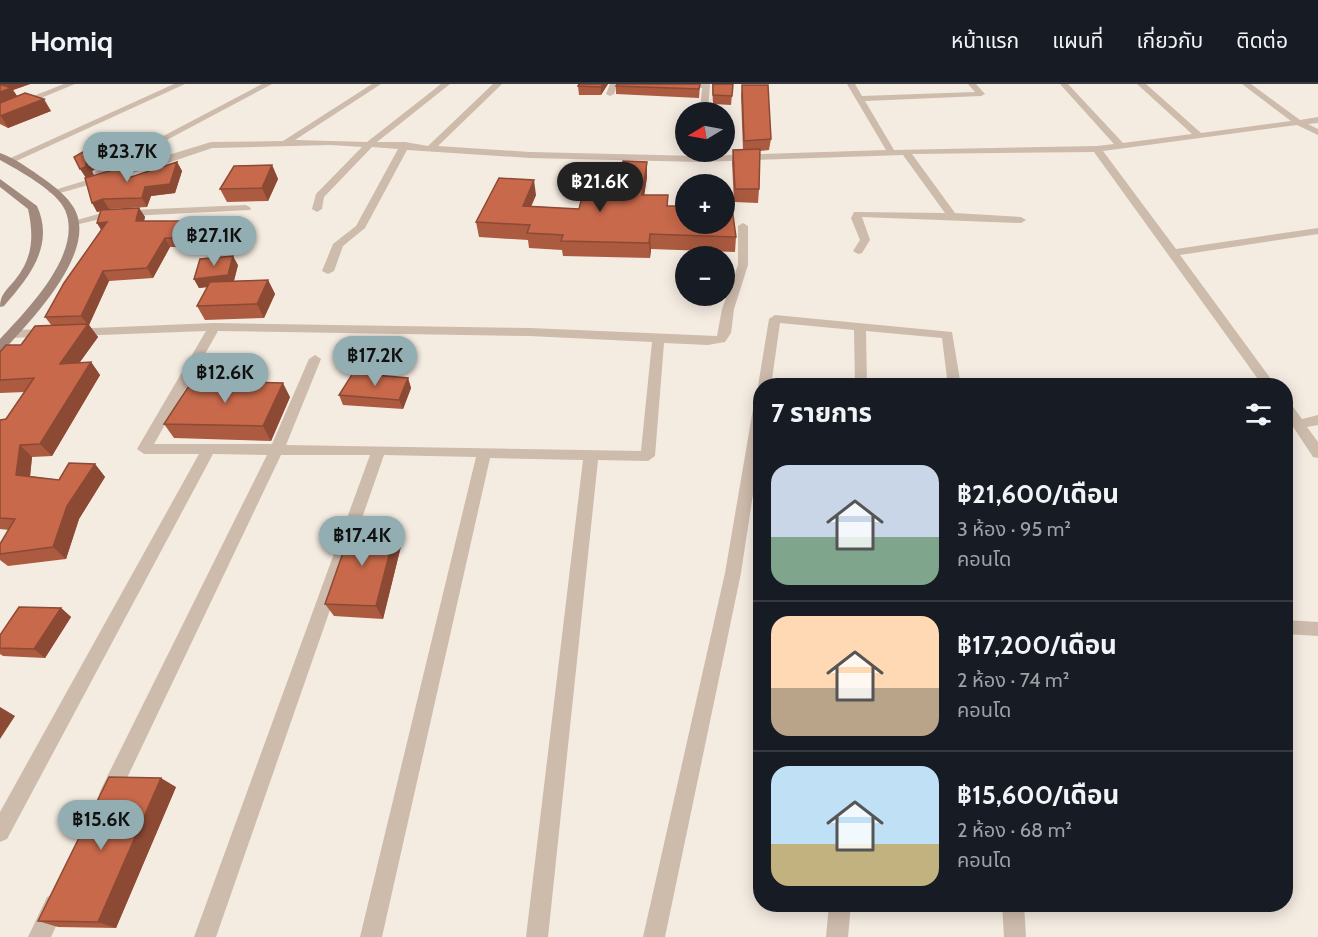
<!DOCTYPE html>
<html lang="th">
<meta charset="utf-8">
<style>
:root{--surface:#171b24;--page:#242831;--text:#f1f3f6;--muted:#9ea1a6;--line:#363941;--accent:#92aeb2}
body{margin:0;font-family:Cabin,"Noto Sans Thai",sans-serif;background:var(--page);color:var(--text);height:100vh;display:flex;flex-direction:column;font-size:22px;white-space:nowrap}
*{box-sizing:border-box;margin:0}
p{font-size:20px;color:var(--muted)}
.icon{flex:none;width:33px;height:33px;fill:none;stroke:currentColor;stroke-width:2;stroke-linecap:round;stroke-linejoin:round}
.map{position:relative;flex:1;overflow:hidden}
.side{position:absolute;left:753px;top:294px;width:540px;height:534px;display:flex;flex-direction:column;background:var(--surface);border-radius:24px;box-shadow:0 3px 15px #0003}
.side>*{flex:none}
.needle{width:39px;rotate:260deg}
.controls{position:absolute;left:675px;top:18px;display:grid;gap:12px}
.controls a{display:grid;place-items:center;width:60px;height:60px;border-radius:50%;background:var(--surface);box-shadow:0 3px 15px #0003;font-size:30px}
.price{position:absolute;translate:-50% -51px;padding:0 14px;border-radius:21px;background:var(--accent);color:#111;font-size:20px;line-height:39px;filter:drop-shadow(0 2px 3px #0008)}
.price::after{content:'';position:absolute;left:50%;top:36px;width:18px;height:14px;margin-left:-9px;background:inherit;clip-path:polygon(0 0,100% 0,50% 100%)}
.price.active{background:#222;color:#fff}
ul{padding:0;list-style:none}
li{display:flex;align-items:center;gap:18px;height:150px;padding:0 18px}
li+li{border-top:2px solid var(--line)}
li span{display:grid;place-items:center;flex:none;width:168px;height:120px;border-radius:18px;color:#555}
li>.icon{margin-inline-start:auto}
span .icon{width:72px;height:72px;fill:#fffc;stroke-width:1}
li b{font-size:26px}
h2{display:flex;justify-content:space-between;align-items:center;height:72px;padding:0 18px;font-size:26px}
header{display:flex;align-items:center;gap:36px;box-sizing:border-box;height:84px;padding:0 30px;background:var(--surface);border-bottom:2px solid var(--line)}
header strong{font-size:28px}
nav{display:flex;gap:33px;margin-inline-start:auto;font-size:21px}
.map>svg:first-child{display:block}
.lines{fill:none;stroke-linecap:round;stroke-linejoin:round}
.minor{fill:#cdbbac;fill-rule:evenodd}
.secondary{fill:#a18a7d;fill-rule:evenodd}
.wall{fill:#ac5a40}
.shaded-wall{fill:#8c4a34}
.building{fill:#c8694b;stroke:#8c4a34;stroke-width:1.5}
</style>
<header>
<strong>Homiq</strong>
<nav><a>หน้าแรก</a><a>แผนที่</a><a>เกี่ยวกับ</a><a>ติดต่อ</a></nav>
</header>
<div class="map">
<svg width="1318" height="853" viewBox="0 0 1318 853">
<rect width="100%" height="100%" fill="#f4ebe1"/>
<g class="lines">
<path class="minor" d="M64 0H75L0 31V25Z
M174 0H185L12 79 4 77Z
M262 0H272L101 91 93 89Z
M372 0H381L295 56 367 58 441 0H450L377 58H405L428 62 493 0H502L438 62 530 68 700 72 886 66 847 0H855L862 12 975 8 968 0H976L985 10 981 12 865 17 894 66 1097 62 1114 60 1060 0H1068L1123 59 1192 50 1137 0H1146L1201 49 1291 37 1242 0H1251L1300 36 1318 33V39L1308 40 1318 45V51L1297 41 1103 67 1176 165 1318 144V150L1180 171 1276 302H1263L1094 68 912 70 955 129 1021 133 1026 136 1021 139 862 133 870 156 862 169 858 170 853 167 860 156 851 134 854 128 945 129 903 71 700 78 530 74 407 66 365 144 343 162 334 187 328 190 322 187 333 160 356 142 398 65 372 63 324 113 322 125 317 128 312 125 316 110 362 63 330 61 212 64 168 79 56 110 48 108 211 58 283 57Z
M610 0H618L614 10 610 12 606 10Z
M676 0H710L708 28H700L702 4H679L675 2Z
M246 121 251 124 250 126 109 133 75 141 70 138 109 127Z
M743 139 748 142V181L734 225 731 249 725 258 708 261 664 259 655 372 648 377 598 376 548 853H526L583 376 490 374 382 853H360L476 373 384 371 216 853H194L370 371H281L116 717 109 720 102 717 99 710 102 703 267 371 213 370 7 755 0 758V728L199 370H144L137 365 206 247 74 252 68 248 70 245 214 239 530 244 717 252 722 225 738 181V142ZM218 247 530 252 652 258 641 367 286 361 321 275 315 271 309 275 272 360H154Z
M775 231 952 248 961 302H948L942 254 866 247 867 302H855L854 246 780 239 771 302H760L759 305 758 302 769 235Z
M50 245 56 249 54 252 11 254 5 250 11 246Z
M1286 318 1291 320 1302 335 1318 331V341L1307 343 1318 358V374L1313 373 1286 332Z
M760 320V364L741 489 665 853H643L725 489 753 325Z
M1286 536 1318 538V552L1286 550Z
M55 810 63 813 66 821 51 853H28L47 813Z
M829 820H851L848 853H826Z
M1002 820H1024L1026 853H1004Z"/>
<path class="secondary" d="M0 69C15 74 31 86 44 95 55 103 67 112 74 124 99 167 31 236 4 266L0 267V255C26 227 84 169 65 126 57 107 18 86 0 76Z
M0 95 37 122C55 162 29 193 4 222L0 223C0 210 7 206 15 196 33 174 34 152 28 125L0 103Z"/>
</g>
<path class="wall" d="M0 0H30L13 6 17 12 51 27 8 44 0 40Z
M608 0 601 11H579L578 2Z
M700 0 699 14 616 10V2Z
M712 0H733L731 21 713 20Z
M742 1 771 55 769 66 760 67 759 105 758 119 734 118 732 79 733 66H743L741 12Z
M102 70 107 79 92 87 94 91 131 93 177 78 182 87 175 109 151 112 147 123 109 125 103 126 139 124 145 133 144 137 194 146 181 163H170L153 194 109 197 89 241 98 253 79 279 91 278 100 291 52 372 32 373 30 392 59 396 95 380 105 393 79 435 66 475 8 482 0 476V460L9 446 0 445V336L6 335 25 308 0 309V268L21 261 52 242 45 233 101 146 97 139 101 127 97 128 86 93Z
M272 81 278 95 268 117 227 118 220 105Z
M647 93 644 111 736 153 735 168 651 165 650 174 563 172 562 166 529 164 528 156 479 153 476 138 536 111 531 122 579 125 619 110Z
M238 181 234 197 268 196 275 210 264 234 205 236 197 222 207 203 199 204 194 195Z
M408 294 411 304 403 325 343 321 339 311Z
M290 313 271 357 174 354 164 340Z
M396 444 402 458 383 535 334 532 325 520Z
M61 524 71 533 45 574 3 572 0 570V551Z
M176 703 116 844 58 843 38 837Z"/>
<path class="shaded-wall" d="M0 0H30L13 6 19 15 0 23Z
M603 0H608L601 11V3Z
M44 15 51 27 8 44 1 32Z
M102 70 107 79 92 87 94 92 86 94 80 85 86 81V78Z
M177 78 182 87 175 109 151 112 147 123 142 114 145 103Z
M647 78V93L642 126V111Z
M272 81 278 95 268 117 262 104Z
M534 96 536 111 525 137 523 122Z
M103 115 109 125 97 128 92 119Z
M139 124 145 133 141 147 136 137Z
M189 137 194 146 181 163 176 154Z
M107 138 103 148 97 139Z
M650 150 651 165 650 174 649 159Z
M165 154 170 163 153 194 147 184Z
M233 172 238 181 233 200 199 204 194 195Z
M103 187 109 197 89 241 98 253 70 292 60 280 88 241 81 232Z
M268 196 275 210 264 234 257 220Z
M91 278 100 291 52 372 40 360Z
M408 294 411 304 403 325 399 316Z
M283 299 290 313 271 357 263 342Z
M20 361 32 373 29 403 16 391Z
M95 380 105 393 79 435 66 475 53 463 67 422Z
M396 444 402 458 383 535 376 522Z
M61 524 71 533 45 574 34 565Z
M0 623 15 632 0 655Z
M161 694 176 703 116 844 98 838Z"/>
<path class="building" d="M0 0 11 4 0 8Z
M579 0H603L601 3 578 2Z
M617 0H700L699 5 616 2Z
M713 0H733L732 12 713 11Z
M742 1H768L771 55 744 57Z
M25 9 44 15 0 32V19Z
M88 65 102 70 86 78V81L88 82 80 85 74 73Z
M760 65 759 105H735L733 66Z
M623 77 647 78 642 111H668L667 122H686V140H724V124H732L736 153 650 150 649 159 561 157 563 151 527 149 530 141 476 138 499 94 534 96 523 122 579 125 583 109 619 110Z
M177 78 170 100 145 103 142 114 103 115 92 119 85 94 123 83 131 93Z
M272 81 262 104 220 105 234 82Z
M139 124 136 137H189L176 154H165L147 184 103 187 81 232 45 233 64 199 107 138 97 139 101 126Z
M233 172 228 191 194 195 200 175Z
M268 196 257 220 197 222 210 198Z
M88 240 60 280 91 278 40 360 20 361 16 391 59 396 69 379 95 380 67 422 53 463 0 470V460L15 435 0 434V336L6 335 34 294 0 296V268L6 261H21L35 242Z
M353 289 408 294 399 316 339 311Z
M192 297 283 299 263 342 164 340Z
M352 443 396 444 376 522 325 520Z
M19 523 61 524 34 565 0 564V551Z
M109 693 161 694 98 838 38 837Z"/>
</svg>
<div class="controls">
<a><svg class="needle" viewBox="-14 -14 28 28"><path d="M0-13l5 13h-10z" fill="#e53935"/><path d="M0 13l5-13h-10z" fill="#9ea1a6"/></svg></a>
<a>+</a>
<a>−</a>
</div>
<b class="price" style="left:127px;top:99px">฿23.7K</b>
<b class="price active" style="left:600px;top:129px">฿21.6K</b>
<b class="price" style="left:214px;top:183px">฿27.1K</b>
<b class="price" style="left:375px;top:303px">฿17.2K</b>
<b class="price" style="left:225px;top:320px">฿12.6K</b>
<b class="price" style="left:362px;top:483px">฿17.4K</b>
<b class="price" style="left:101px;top:767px">฿15.6K</b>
<section class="side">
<h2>7 รายการ<svg class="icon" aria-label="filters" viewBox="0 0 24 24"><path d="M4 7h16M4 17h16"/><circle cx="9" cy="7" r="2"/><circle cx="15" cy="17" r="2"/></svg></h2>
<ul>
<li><span style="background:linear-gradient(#c9d6e8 60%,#7fa58c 0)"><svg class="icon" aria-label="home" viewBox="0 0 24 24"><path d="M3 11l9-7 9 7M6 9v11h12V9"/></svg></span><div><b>฿21,600/เดือน</b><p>3 ห้อง · 95 m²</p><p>คอนโด</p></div></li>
<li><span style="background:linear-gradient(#ffd9b3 60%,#b9a48a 0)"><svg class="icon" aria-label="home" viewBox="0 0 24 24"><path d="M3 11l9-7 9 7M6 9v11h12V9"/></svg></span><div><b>฿17,200/เดือน</b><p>2 ห้อง · 74 m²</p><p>คอนโด</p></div></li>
<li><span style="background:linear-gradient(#bfe0f5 65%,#c2b280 0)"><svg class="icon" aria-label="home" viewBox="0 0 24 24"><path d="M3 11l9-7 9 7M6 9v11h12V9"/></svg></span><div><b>฿15,600/เดือน</b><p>2 ห้อง · 68 m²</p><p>คอนโด</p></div></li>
</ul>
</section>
</div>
